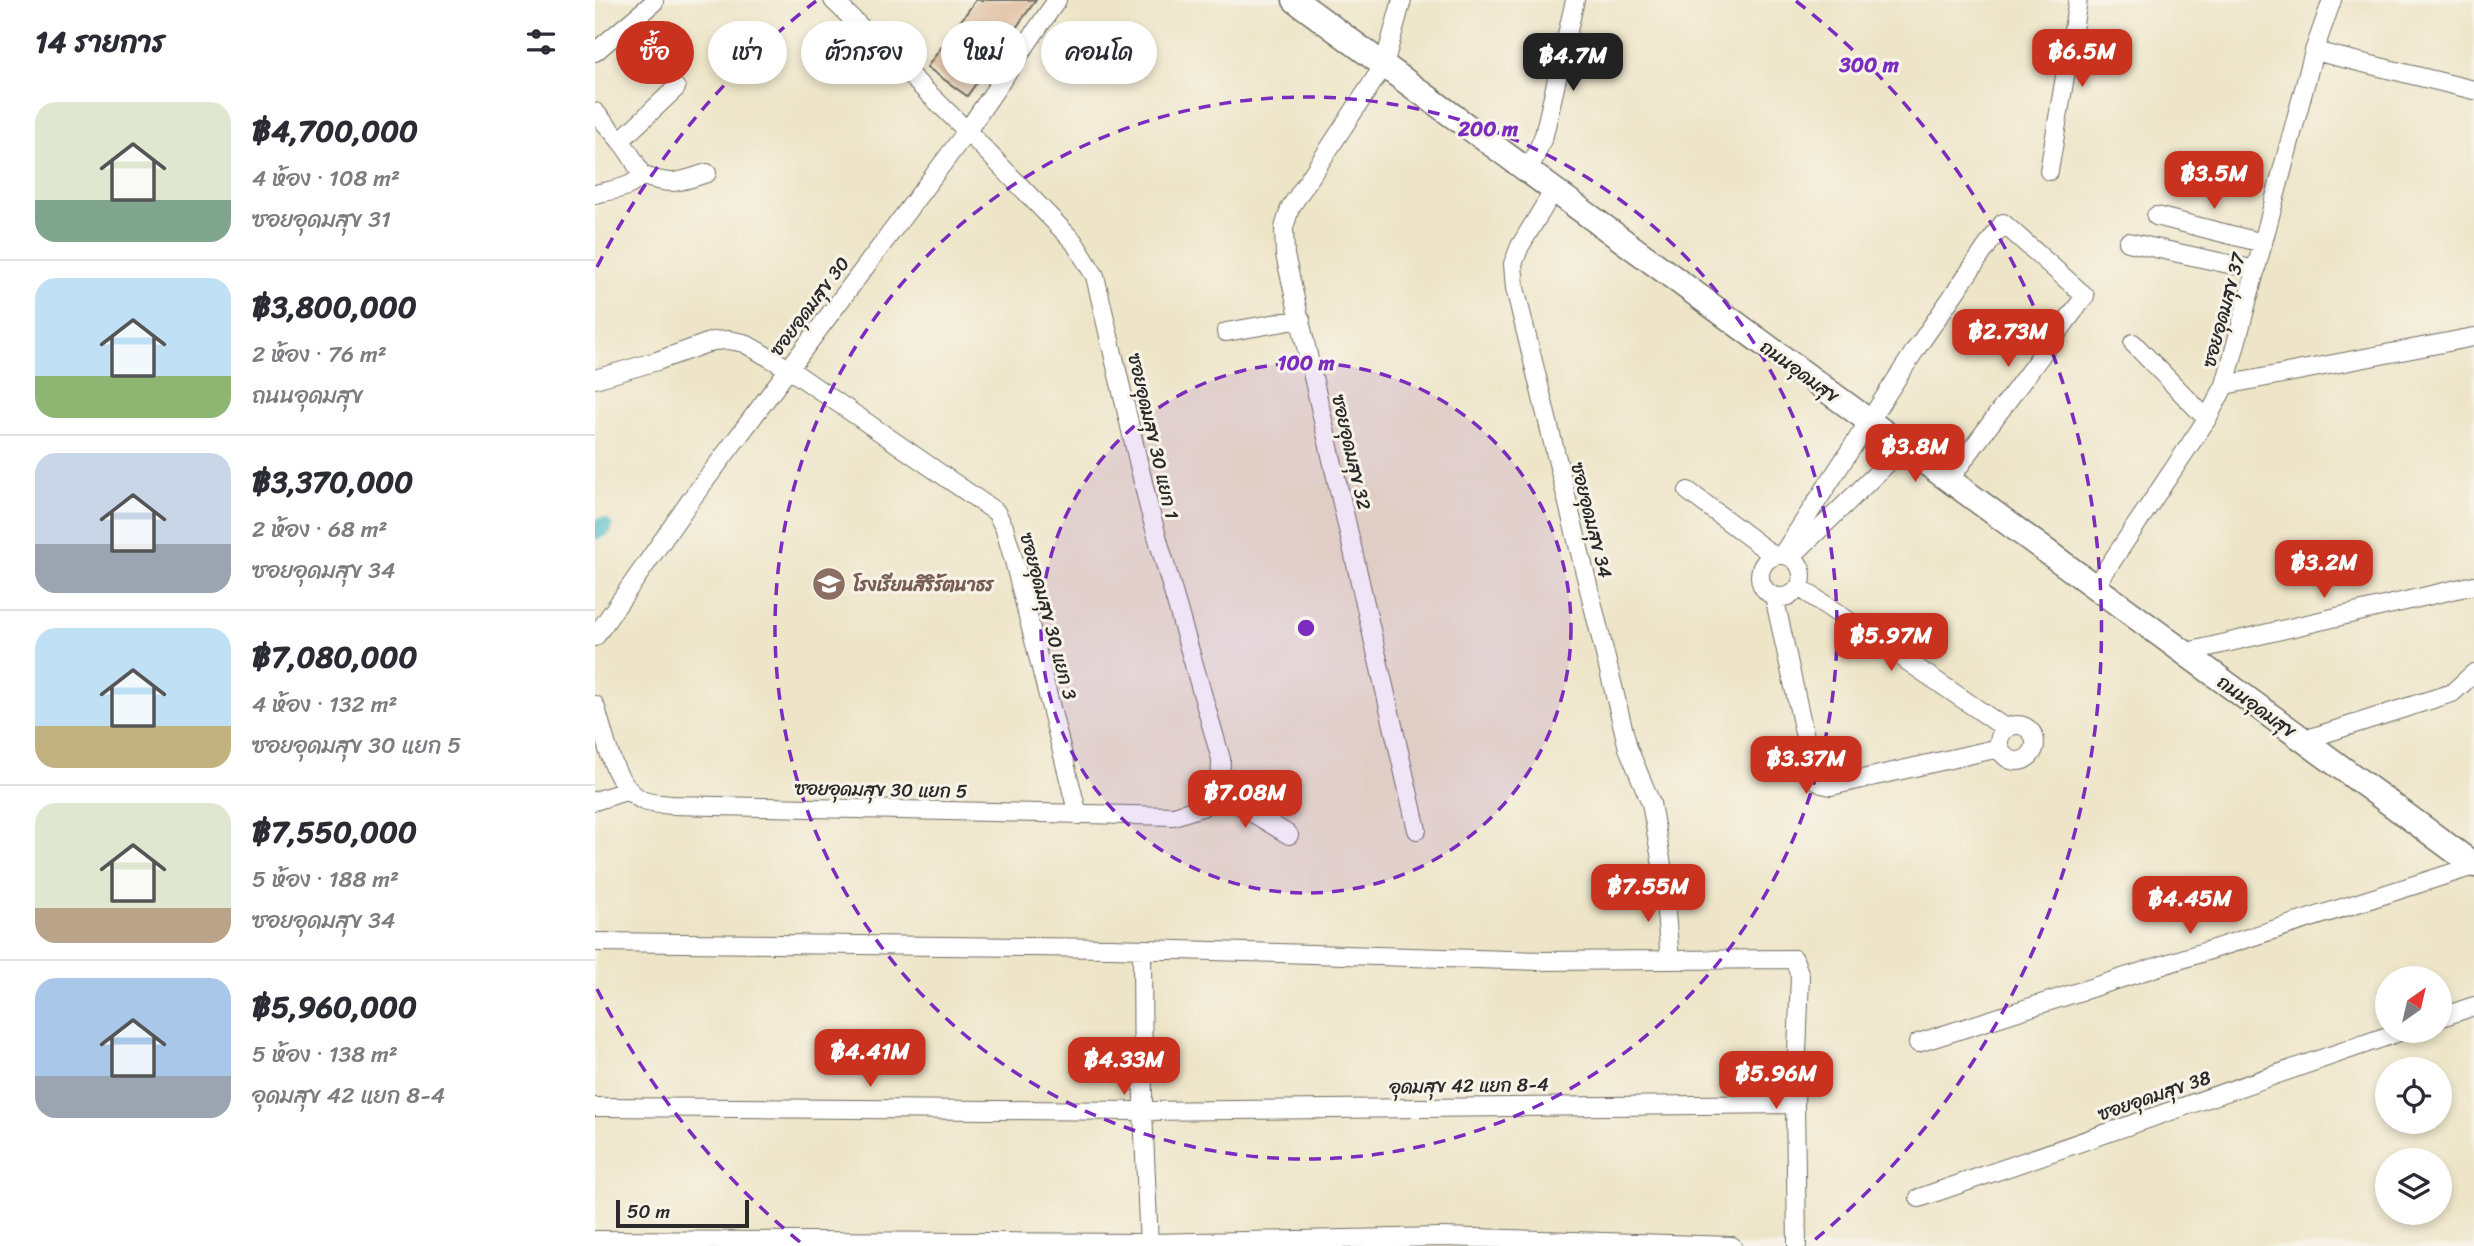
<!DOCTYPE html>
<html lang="th">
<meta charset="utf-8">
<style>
:root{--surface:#fff;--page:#f7f7f7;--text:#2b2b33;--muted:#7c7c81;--line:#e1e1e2;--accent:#c8321e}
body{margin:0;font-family:Sriracha,"Playpen Sans Thai",sans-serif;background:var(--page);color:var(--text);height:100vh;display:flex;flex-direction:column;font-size:26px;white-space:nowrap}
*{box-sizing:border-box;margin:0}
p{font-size:23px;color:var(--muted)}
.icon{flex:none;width:38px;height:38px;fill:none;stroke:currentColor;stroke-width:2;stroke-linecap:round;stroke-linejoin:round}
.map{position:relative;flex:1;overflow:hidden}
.drawer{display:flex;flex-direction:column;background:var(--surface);width:595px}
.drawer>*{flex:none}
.hud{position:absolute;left:21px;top:21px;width:665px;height:63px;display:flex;gap:14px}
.needle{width:46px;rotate:34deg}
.tools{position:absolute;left:1780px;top:966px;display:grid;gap:14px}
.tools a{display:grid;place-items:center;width:77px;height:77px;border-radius:50%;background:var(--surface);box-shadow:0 4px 10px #0003;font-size:35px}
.scale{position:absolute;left:21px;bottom:18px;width:133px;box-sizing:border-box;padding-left:7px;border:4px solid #2b2b2b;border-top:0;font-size:19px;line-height:24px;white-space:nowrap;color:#2b2b2b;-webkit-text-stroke:5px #f7f3e8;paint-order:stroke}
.price{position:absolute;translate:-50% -60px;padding:0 16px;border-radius:14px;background:var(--accent);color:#fff;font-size:23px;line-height:46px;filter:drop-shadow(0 2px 4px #0008)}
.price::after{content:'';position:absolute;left:50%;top:42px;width:21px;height:16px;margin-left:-10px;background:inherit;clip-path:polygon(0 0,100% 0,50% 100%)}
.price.on{background:#222;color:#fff}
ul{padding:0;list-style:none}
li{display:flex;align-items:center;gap:21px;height:175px;padding:0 35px}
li+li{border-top:2px solid var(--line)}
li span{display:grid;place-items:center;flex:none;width:196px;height:140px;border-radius:21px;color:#555}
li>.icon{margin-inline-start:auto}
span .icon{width:84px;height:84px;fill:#fffc;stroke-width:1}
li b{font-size:30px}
h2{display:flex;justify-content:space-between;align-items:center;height:84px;padding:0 35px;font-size:30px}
.chip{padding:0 24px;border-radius:32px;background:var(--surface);box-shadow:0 4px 10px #0003;font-size:24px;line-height:63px}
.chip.on{background:var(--accent);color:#fff}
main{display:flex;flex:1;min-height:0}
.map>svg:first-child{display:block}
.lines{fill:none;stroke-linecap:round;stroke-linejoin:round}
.canal{stroke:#4dbbc6;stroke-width:19}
.building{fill:#ddb797}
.minor-casing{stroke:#6f6c62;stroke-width:20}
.secondary-casing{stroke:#6f6c62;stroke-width:27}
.minor{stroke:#fff;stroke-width:18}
.secondary{stroke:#fff;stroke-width:24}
.ring{fill:none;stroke:#7b2cbf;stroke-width:3.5;stroke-dasharray:12 9}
.labels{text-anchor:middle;stroke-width:6;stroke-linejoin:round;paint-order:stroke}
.street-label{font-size:19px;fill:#2b2b2b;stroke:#f7f3e8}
.education-label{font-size:19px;font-weight:bold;fill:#785e54;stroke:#f7f3e8;text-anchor:start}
.centre{fill:#7b2cbf;stroke:#f7f3e8;stroke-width:3.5}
.ring-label{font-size:21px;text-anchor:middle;font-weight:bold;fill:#7b2cbf;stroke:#f7f3e8;stroke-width:6;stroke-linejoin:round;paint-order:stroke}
</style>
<main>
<section class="drawer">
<h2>14 รายการ<svg class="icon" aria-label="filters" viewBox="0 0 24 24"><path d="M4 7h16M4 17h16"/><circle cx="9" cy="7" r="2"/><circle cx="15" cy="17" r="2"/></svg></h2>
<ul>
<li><span style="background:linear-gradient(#dfe7d0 70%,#7fa58c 0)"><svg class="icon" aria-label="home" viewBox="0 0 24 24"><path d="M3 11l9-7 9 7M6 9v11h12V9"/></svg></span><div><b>฿4,700,000</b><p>4 ห้อง · 108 m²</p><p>ซอยอุดมสุข 31</p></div></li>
<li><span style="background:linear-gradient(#bfe0f5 70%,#8fb573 0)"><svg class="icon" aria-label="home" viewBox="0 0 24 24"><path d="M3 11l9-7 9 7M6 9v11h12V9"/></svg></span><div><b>฿3,800,000</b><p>2 ห้อง · 76 m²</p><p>ถนนอุดมสุข</p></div></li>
<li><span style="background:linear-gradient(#c9d6e8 65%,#9aa5b1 0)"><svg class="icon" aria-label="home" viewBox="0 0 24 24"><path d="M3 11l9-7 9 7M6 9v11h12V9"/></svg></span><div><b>฿3,370,000</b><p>2 ห้อง · 68 m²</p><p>ซอยอุดมสุข 34</p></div></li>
<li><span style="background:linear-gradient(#bfe0f5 70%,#c2b280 0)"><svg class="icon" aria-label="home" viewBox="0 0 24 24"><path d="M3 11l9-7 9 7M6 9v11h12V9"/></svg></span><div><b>฿7,080,000</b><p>4 ห้อง · 132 m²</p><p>ซอยอุดมสุข 30 แยก 5</p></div></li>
<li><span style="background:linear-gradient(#dfe7d0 75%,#b9a48a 0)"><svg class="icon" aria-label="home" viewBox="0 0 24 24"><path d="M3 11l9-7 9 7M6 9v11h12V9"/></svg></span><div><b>฿7,550,000</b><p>5 ห้อง · 188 m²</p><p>ซอยอุดมสุข 34</p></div></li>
<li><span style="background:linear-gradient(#a9c7e8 70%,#9aa5b1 0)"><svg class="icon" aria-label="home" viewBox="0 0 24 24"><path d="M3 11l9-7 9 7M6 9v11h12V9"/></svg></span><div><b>฿5,960,000</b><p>5 ห้อง · 138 m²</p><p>อุดมสุข 42 แยก 8-4</p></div></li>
</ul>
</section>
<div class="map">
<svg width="1879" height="1246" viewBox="0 0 1879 1246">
<rect width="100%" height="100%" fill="#f7f3e8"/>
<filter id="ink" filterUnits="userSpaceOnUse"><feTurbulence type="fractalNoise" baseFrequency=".0143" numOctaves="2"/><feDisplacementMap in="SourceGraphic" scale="14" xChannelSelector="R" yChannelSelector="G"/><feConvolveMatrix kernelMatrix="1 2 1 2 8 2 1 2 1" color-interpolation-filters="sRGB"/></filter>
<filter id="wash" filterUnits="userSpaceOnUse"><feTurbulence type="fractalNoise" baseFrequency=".00686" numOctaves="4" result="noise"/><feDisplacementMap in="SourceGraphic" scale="28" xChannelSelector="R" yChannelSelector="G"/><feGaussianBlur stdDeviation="1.57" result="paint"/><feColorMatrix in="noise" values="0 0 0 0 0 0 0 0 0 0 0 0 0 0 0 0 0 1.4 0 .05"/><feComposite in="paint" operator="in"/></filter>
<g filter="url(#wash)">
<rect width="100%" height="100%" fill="#eee5c8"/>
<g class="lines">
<path class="canal" d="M0 530 8 527"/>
</g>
<g id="blocks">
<path class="building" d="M381 0H441L372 96 332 67Z"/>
</g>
</g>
<g filter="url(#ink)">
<use href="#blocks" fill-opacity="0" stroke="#6f6c62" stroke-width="2"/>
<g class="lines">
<g class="minor-casing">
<path id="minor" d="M238 0 372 131 479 242 500 276 554 508 626 759 625 793
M807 0 789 65 695 208 689 228 690 255 822 830
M1719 51 1737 0
M0 52 59 2
M0 112C17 131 36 150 46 175 38 189 14 190 0 194
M25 141 81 88
M934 171 949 135 980 0
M1454 171 1483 0
M46 175C76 186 82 183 112 173
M959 190 925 246 918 264 920 288 1033 748 1056 803 1067 865 1075 960
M1561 216 1668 243
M1533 242 1661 270
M631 332 706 319
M1538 343 1612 419
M0 379 62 361 118 341 134 340 149 343 194 369 401 512 409 527 419 561 483 815
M1630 385 1879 337
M1093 491 1179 556
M1187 555 1321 349 1408 223 1490 296 1354 480
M1165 576a21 21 0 1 1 42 0a21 21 0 1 1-42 0Z
M1196 557 1309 447
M1204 587 1410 728
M1499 588 1612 419 1630 385 1719 51 1879 90
M1179 596 1219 778 1227 784 1236 786 1404 748
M0 637 95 501 372 131 462 0
M1588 653 1879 585
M0 705C10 735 17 787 49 801 57 804 68 804 76 805L579 816 607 807 625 793
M1404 743a18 18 0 1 1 36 0a18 18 0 1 1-36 0Z
M1709 740 1857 693 1879 673
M625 793 694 835
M0 801 34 790
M0 942 516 948 946 961 1199 959 1205 976 1200 1104 1202 1246
M547 949 548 1111 554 1246
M1844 1018 1879 1006
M1323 1043 1879 866
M0 1107 548 1111 1200 1104
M1324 1198 1807 1031
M0 1240 554 1243 847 1237 1137 1246"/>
</g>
<g class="secondary-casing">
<path id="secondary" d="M700 0 1879 865"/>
</g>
<use href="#minor" class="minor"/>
<use href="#secondary" class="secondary"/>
</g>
</g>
<circle cx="711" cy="628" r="265" fill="#7b2cbf" fill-opacity=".12"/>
<g class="ring">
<circle cx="711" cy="628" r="265"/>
<circle cx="711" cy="628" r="531"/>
<path d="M205 1242A796 796 0 0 1 2 989M2 267A796 796 0 0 1 221 1M1201 1A796 796 0 0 1 1217 1242"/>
</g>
<defs>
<g id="school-disc" transform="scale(1.75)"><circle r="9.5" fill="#8d6e63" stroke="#f7f3e8"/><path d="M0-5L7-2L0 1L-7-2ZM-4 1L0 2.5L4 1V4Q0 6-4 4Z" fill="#fff"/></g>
</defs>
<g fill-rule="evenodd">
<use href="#school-disc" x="234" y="584"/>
</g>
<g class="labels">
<g class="street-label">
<text transform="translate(214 306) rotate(-53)" y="7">ซอยอุดมสุข 30</text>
<text transform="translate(1628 310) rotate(-75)" y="7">ซอยอุดมสุข 37</text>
<text transform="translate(1205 371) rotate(36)" y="7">ถนนอุดมสุข</text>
<text transform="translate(559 436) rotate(77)" y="7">ซอยอุดมสุข 30 แยก 1</text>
<text transform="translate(757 452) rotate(77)" y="7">ซอยอุดมสุข 32</text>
<text transform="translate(997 520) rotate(76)" y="7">ซอยอุดมสุข 34</text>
<text transform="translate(454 616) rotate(75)" y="7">ซอยอุดมสุข 30 แยก 3</text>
<text transform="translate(1662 706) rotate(36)" y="7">ถนนอุดมสุข</text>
<text transform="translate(286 789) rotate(1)" y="7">ซอยอุดมสุข 30 แยก 5</text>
<text transform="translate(874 1085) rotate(-1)" y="7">อุดมสุข 42 แยก 8-4</text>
<text transform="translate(1559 1095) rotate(-19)" y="7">ซอยอุดมสุข 38</text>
</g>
<g class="education-label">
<text x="258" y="591">โรงเรียนสิริรัตนาธร</text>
</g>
</g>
<circle cx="711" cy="628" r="10" class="centre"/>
<g class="ring-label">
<text x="1274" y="72">300 m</text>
<text x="893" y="136">200 m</text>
<text x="711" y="370">100 m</text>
</g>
</svg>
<div class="tools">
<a><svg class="needle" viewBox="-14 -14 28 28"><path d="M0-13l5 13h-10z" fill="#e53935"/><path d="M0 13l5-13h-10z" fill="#7c7c81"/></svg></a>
<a><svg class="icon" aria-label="locate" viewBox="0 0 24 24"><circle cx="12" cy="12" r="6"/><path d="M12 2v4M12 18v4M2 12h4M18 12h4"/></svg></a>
<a><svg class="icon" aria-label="layers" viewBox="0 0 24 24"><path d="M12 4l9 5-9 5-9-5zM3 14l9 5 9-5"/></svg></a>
</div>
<div class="scale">50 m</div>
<b class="price" style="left:1487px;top:89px">฿6.5M</b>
<b class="price on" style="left:978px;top:93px">฿4.7M</b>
<b class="price" style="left:1619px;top:211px">฿3.5M</b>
<b class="price" style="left:1413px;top:369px">฿2.73M</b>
<b class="price" style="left:1320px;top:484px">฿3.8M</b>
<b class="price" style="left:1729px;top:600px">฿3.2M</b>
<b class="price" style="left:1296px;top:673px">฿5.97M</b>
<b class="price" style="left:1211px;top:796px">฿3.37M</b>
<b class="price" style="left:650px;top:830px">฿7.08M</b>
<b class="price" style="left:1053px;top:924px">฿7.55M</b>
<b class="price" style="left:1595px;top:936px">฿4.45M</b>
<b class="price" style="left:275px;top:1089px">฿4.41M</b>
<b class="price" style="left:529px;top:1097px">฿4.33M</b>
<b class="price" style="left:1181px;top:1111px">฿5.96M</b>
<div class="hud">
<a class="chip on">ซื้อ</a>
<a class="chip">เช่า</a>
<a class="chip">ตัวกรอง</a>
<a class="chip">ใหม่</a>
<a class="chip">คอนโด</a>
</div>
</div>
</main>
